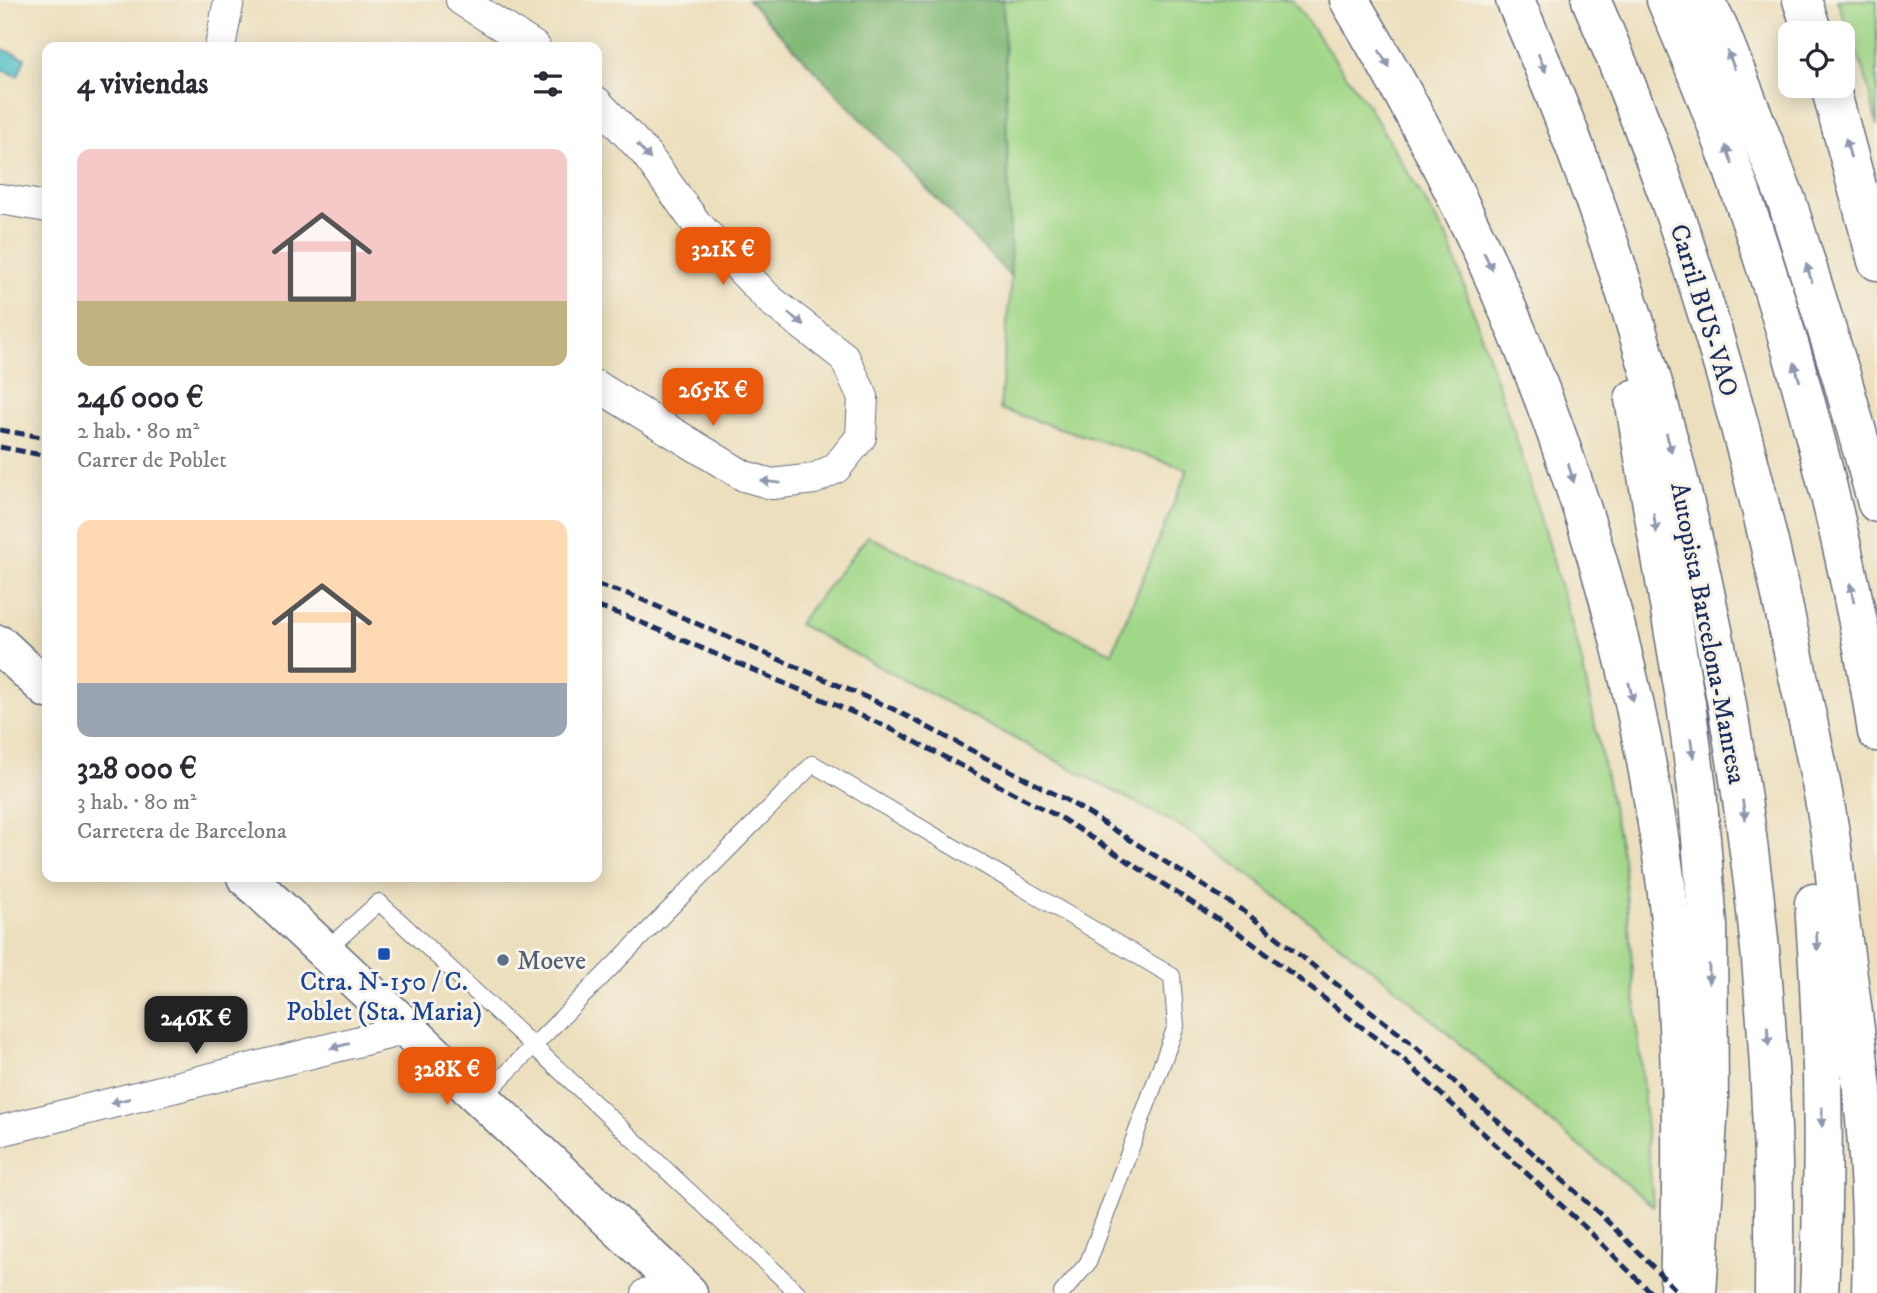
<!DOCTYPE html>
<html lang="es">
<meta charset="utf-8">
<style>
:root{--surface:#fff;--page:#f7f7f7;--text:#2b2b33;--muted:#7c7c81;--accent:#ea580c}
body{margin:0;font-family:"IM FELL DW Pica",serif;background:var(--page);color:var(--text);height:100vh;display:flex;flex-direction:column;font-size:26px;white-space:nowrap}
*{box-sizing:border-box;margin:0}
p{font-size:23px;color:var(--muted)}
.icon{flex:none;width:38px;height:38px;fill:none;stroke:currentColor;stroke-width:2;stroke-linecap:round;stroke-linejoin:round}
.map{position:relative;flex:1;overflow:hidden}
.drawer{position:absolute;left:42px;top:42px;width:560px;height:840px;display:flex;flex-direction:column;background:var(--surface);border-radius:14px;box-shadow:0 4px 18px #0003}
.drawer>*{flex:none}
.fabs{position:absolute;left:1778px;top:21px;display:grid;gap:14px}
.fabs a{display:grid;place-items:center;width:77px;height:77px;border-radius:14px;background:var(--surface);box-shadow:0 4px 18px #0003;font-size:35px}
.price{position:absolute;translate:-50% -60px;padding:0 16px;border-radius:14px;background:var(--accent);color:#fff;font-size:23px;line-height:46px;filter:drop-shadow(0 2px 4px #0008)}
.price::after{content:'';position:absolute;left:50%;top:42px;width:21px;height:16px;margin-left:-10px;background:inherit;clip-path:polygon(0 0,100% 0,50% 100%)}
.price.active{background:#222;color:#fff}
ul{padding:0;list-style:none}
li{display:grid;align-content:center;gap:14px;height:371px;padding:0 35px}
li span{display:grid;place-items:center;height:217px;border-radius:14px;color:#555}
li>.icon{margin-inline-start:auto}
span .icon{width:126px;height:126px;fill:#fffc;stroke-width:1}
li b{font-size:30px}
h2{display:flex;justify-content:space-between;align-items:center;height:84px;padding:0 35px;font-size:30px}
.map>svg:first-child{display:block}
.green{fill:#a1d788;stroke:#5e8373;stroke-width:2}
.forest{fill:#80b874;stroke:#4e7469;stroke-width:2}
.water{fill:#4fbec5;stroke:#357692;stroke-width:2}
.lines{fill:none;stroke-linecap:round;stroke-linejoin:round}
.service-casing{stroke:#646d7f;stroke-width:18}
.minor-casing{stroke:#646d7f;stroke-width:32}
.secondary-casing{stroke:#646d7f;stroke-width:41}
.trunk-casing{stroke:#646d7f;stroke-width:41}
.motorway-casing{stroke:#646d7f;stroke-width:41}
.service{stroke:#fff;stroke-width:16}
.minor{stroke:#fff;stroke-width:30}
.secondary{stroke:#fff;stroke-width:38}
.trunk{stroke:#fff;stroke-width:38}
.motorway{stroke:#fff;stroke-width:38}
.rail{stroke:#1b2f5e;stroke-width:5;stroke-dasharray:10 5;stroke-linecap:butt}
.oneway{fill:#8d97ae}
.transit-dot{fill:#1a4fb4;stroke:#f7f3e8;stroke-width:2.5}
.service-dot{fill:#5c6f8a;stroke:#f7f3e8;stroke-width:2.5}
.labels{text-anchor:middle;stroke-width:6;stroke-linejoin:round;paint-order:stroke}
.street-label{font-size:26px;fill:#1b2f5e;stroke:#f7f3e8}
.service-label{font-size:26px;fill:#4e5e75;stroke:#f7f3e8;text-anchor:start}
.transit-label{font-size:26px;fill:#164399;stroke:#f7f3e8}
</style>
<div class="map">
<svg width="1877" height="1293" viewBox="0 0 1877 1293">
<rect width="100%" height="100%" fill="#f7f3e8"/>
<filter id="ink" filterUnits="userSpaceOnUse"><feTurbulence type="fractalNoise" baseFrequency=".0143" numOctaves="2"/><feDisplacementMap in="SourceGraphic" scale="14" xChannelSelector="R" yChannelSelector="G"/><feConvolveMatrix kernelMatrix="1 2 1 2 8 2 1 2 1" color-interpolation-filters="sRGB"/></filter>
<filter id="wash" filterUnits="userSpaceOnUse"><feTurbulence type="fractalNoise" baseFrequency=".00686" numOctaves="4" result="noise"/><feDisplacementMap in="SourceGraphic" scale="28" xChannelSelector="R" yChannelSelector="G"/><feGaussianBlur stdDeviation="1.57" result="paint"/><feColorMatrix in="noise" values="0 0 0 0 0 0 0 0 0 0 0 0 0 0 0 0 0 1.4 0 .05"/><feComposite in="paint" operator="in"/></filter>
<g filter="url(#wash)">
<rect width="100%" height="100%" fill="#ecdfbd"/>
<path class="green" d="M1003 0H1292L1367 104 1449 241 1521 453 1579 649 1623 858 1653 1206 1537 1111 1389 982 1193 833 798 624 868 536 1112 653 1188 469 1000 409 1011 277Z
M1837 0H1877V126L1865 74Z"/>
<path class="forest" d="M748 0H1003L1011 277Z"/>
<path class="water" d="M0 48 25 58 18 76 0 69Z"/>
</g>
<g filter="url(#ink)">
<g class="lines">
<g class="service-casing">
<path id="service" d="M325 951 379 902 798 1293
M482 1098 813 764 1172 976 1176 1026 1088 1263 1062 1293"/>
</g>
<g class="minor-casing">
<path id="minor" d="M461 0 535 47
M220 47 229 0
M597 102 646 154 696 223 770 300 844 357 863 397 861 437 836 468 814 479 772 484 744 476 597 386
M0 199 47 207
M0 1131 388 1034 406 1027
M647 1293 683 1288"/>
</g>
<g class="secondary-casing">
<path id="secondary" d="M0 645 47 689
M246 877 688 1293"/>
</g>
<g class="trunk-casing">
<path id="trunk" d="M1349 0C1513 271 1625 570 1666 885 1683 1020 1683 1158 1679 1293
M1591 0C1687 220 1751 441 1798 676 1809 726 1821 777 1829 827 1834 858 1836 889 1840 920 1858 1043 1875 1169 1871 1293
M1802 0 1813 33
M1830 86 1877 261
M1814 903C1824 1033 1825 1163 1819 1293"/>
</g>
<g class="motorway-casing">
<path id="motorway" d="M1515 0C1693 407 1780 849 1774 1293
M1666 0C1716 114 1756 230 1791 350 1827 475 1858 603 1877 732
M1704 0 1718 26 1787 202 1841 375 1877 503
M1634 399 1686 704 1697 789 1708 926 1709 1105 1697 1293"/>
</g>
<use href="#service" class="service"/>
<use href="#minor" class="minor"/>
<use href="#secondary" class="secondary"/>
<use href="#trunk" class="trunk"/>
<use href="#motorway" class="motorway"/>
<path class="rail" d="M0 430 47 438
M0 447 47 456
M597 585 631 595 893 709 1070 802 1245 912 1415 1046 1601 1215 1679 1293
M597 607 626 616 885 726 1061 818 1239 933 1403 1059 1587 1229 1651 1293"/>
</g>
<defs><path id="oneway-solid" d="M-6-.8H1V-3.2L6.5 0L1 3.2V.8H-6Z" transform="scale(1.75)"/></defs>
<g class="oneway">
<use href="#oneway-solid" transform="translate(1384 59) rotate(61)"/>
<use href="#oneway-solid" transform="translate(1731 60) rotate(-111)"/>
<use href="#oneway-solid" transform="translate(1542 63) rotate(68)"/>
<use href="#oneway-solid" transform="translate(1848 148) rotate(-105)"/>
<use href="#oneway-solid" transform="translate(644 152) rotate(49)"/>
<use href="#oneway-solid" transform="translate(1729 155) rotate(-110)"/>
<use href="#oneway-solid" transform="translate(1488 261) rotate(65)"/>
<use href="#oneway-solid" transform="translate(1809 273) rotate(-108)"/>
<use href="#oneway-solid" transform="translate(796 319) rotate(38)"/>
<use href="#oneway-solid" transform="translate(1797 372) rotate(-106)"/>
<use href="#oneway-solid" transform="translate(1669 443) rotate(75)"/>
<use href="#oneway-solid" transform="translate(1571 473) rotate(73)"/>
<use href="#oneway-solid" transform="translate(771 482) rotate(-174)"/>
<use href="#oneway-solid" transform="translate(1655 523) rotate(81)"/>
<use href="#oneway-solid" transform="translate(1852 593) rotate(-101)"/>
<use href="#oneway-solid" transform="translate(1631 692) rotate(77)"/>
<use href="#oneway-solid" transform="translate(1692 748) rotate(82)"/>
<use href="#oneway-solid" transform="translate(1744 810) rotate(81)"/>
<use href="#oneway-solid" transform="translate(1817 941) rotate(86)"/>
<use href="#oneway-solid" transform="translate(1709 974) rotate(90)"/>
<use href="#oneway-solid" transform="translate(1768 1036) rotate(86)"/>
<use href="#oneway-solid" transform="translate(340 1046) rotate(166)"/>
<use href="#oneway-solid" transform="translate(120 1101) rotate(166)"/>
<use href="#oneway-solid" transform="translate(1822 1117) rotate(90)"/>
</g>
</g>
<rect class="transit-dot" x="377" y="947" width="14" height="14" rx="3.5"/>
<circle class="service-dot" cx="503" cy="960" r="7"/>
<g class="labels">
<g class="street-label">
<text transform="translate(1705 310) rotate(73)" y="9">Carril BUS-VAO</text>
<text transform="translate(1709 633) rotate(79)" y="9">Autopista Barcelona-Manresa</text>
</g>
<g class="service-label">
<text x="517" y="969">Moeve</text>
</g>
<g class="transit-label">
<text x="384" y="990">Ctra. N-150 / C.<tspan x="384" dy="30">Poblet (Sta. Maria)</tspan></text>
</g>
</g>
</svg>
<div class="fabs">
<a><svg class="icon" aria-label="locate" viewBox="0 0 24 24"><circle cx="12" cy="12" r="6"/><path d="M12 2v4M12 18v4M2 12h4M18 12h4"/></svg></a>
</div>
<b class="price" style="left:723px;top:287px">321K €</b>
<b class="price" style="left:713px;top:428px">265K €</b>
<b class="price active" style="left:196px;top:1056px">246K €</b>
<b class="price" style="left:447px;top:1107px">328K €</b>
<section class="drawer">
<h2>4 viviendas<svg class="icon" aria-label="filters" viewBox="0 0 24 24"><path d="M4 7h16M4 17h16"/><circle cx="9" cy="7" r="2"/><circle cx="15" cy="17" r="2"/></svg></h2>
<ul>
<li><span style="background:linear-gradient(#f6c9c9 70%,#c2b280 0)"><svg class="icon" aria-label="home" viewBox="0 0 24 24"><path d="M3 11l9-7 9 7M6 9v11h12V9"/></svg></span><div><b>246 000 €</b><p>2 hab. · 80 m²</p><p>Carrer de Poblet</p></div></li>
<li><span style="background:linear-gradient(#ffd9b3 75%,#9aa5b1 0)"><svg class="icon" aria-label="home" viewBox="0 0 24 24"><path d="M3 11l9-7 9 7M6 9v11h12V9"/></svg></span><div><b>328 000 €</b><p>3 hab. · 80 m²</p><p>Carretera de Barcelona</p></div></li>
</ul>
</section>
</div>
